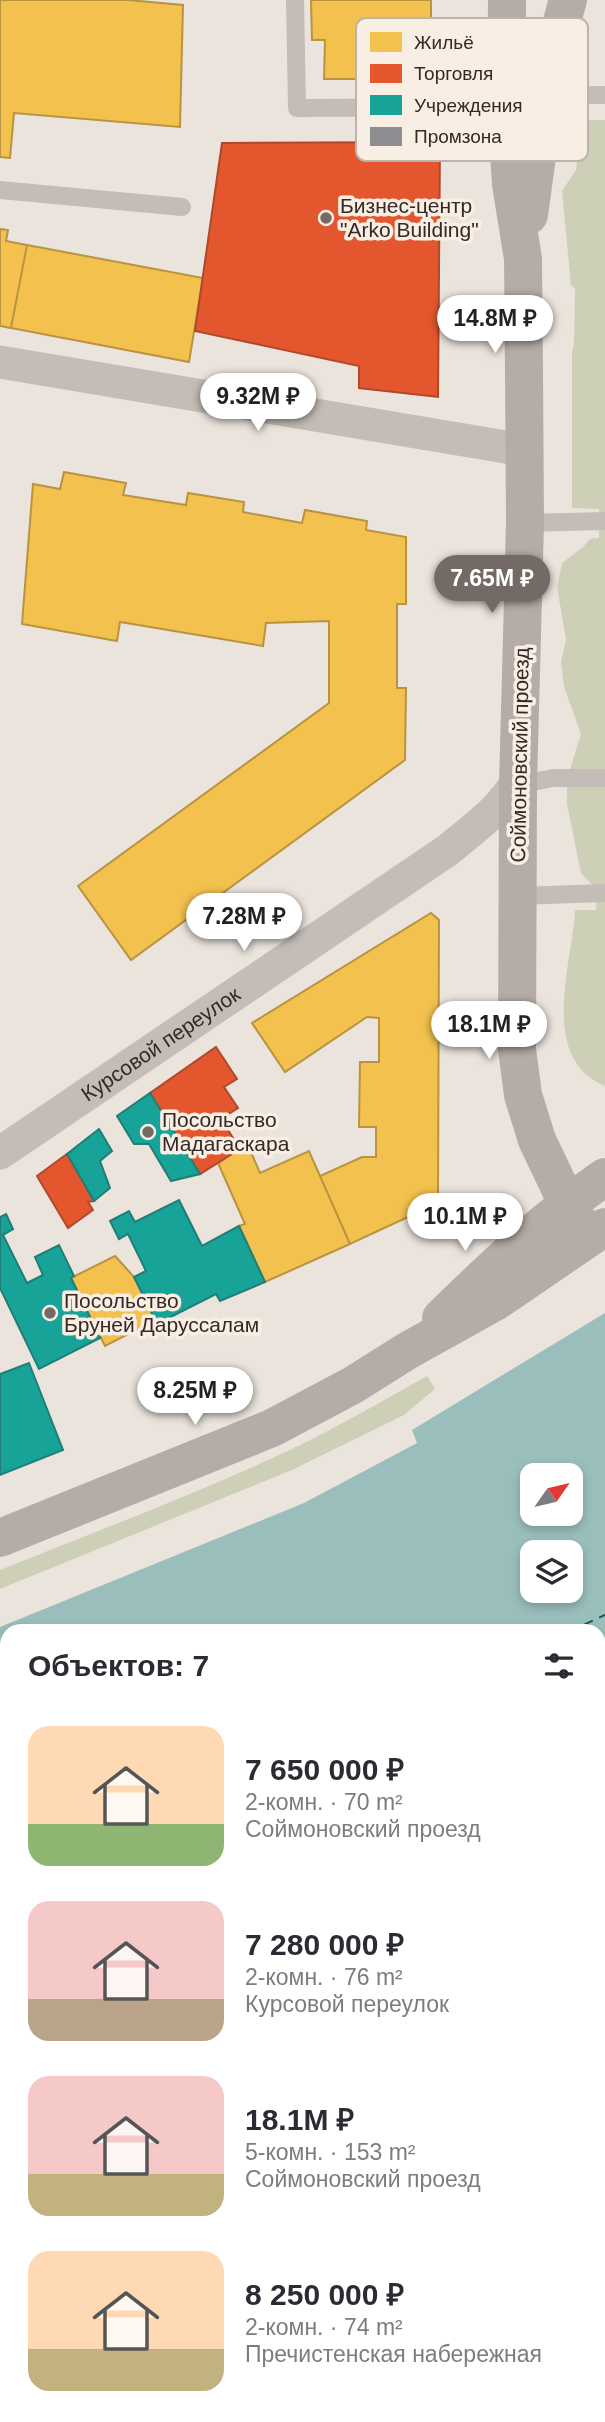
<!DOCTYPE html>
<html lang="ru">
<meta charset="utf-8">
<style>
:root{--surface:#fff;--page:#f7f7f7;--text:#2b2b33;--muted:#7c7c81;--accent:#746a65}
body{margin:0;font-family:Arial,sans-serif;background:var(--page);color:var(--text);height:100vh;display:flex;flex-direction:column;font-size:26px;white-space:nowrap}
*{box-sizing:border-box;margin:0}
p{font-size:23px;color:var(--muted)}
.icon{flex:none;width:38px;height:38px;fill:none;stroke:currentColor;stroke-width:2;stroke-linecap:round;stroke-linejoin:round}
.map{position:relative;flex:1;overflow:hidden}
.drawer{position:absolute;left:0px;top:1624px;width:606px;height:798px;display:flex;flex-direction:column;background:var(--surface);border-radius:21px 21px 0 0;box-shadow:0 4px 10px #0003}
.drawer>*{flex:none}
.needle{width:46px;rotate:56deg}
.buttons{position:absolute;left:520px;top:1463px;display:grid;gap:14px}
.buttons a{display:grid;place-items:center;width:63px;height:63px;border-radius:14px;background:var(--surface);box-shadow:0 4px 10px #0003;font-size:35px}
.price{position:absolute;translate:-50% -60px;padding:0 16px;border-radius:24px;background:#fff;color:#222;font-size:23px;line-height:46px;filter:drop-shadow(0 2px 4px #0008)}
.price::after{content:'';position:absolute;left:50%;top:42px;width:21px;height:16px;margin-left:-10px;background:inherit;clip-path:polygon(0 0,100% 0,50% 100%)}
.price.on{background:var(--accent);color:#fff}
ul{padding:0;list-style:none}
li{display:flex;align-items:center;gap:21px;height:175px;padding:0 28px}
li span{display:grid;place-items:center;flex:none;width:196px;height:140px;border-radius:21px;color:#555}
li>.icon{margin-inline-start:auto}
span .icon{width:84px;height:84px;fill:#fffc;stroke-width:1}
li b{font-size:30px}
h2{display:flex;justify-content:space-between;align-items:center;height:84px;padding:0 28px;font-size:30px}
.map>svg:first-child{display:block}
.green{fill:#cdd0b6}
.water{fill:#99bebc;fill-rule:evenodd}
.homes{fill:#f2c14e;stroke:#b99342;stroke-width:2}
.shops{fill:#e4572e;stroke:#af492b;stroke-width:2}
.public{fill:#17a398;stroke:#207e76;stroke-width:2}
.industry{fill:#8d8d92;stroke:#726f71;stroke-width:2}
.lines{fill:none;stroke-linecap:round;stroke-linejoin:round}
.ferry{stroke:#1a5556;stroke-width:2;stroke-dasharray:9 7;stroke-linecap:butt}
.lane{stroke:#c4bcb6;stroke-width:18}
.street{stroke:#c4bcb6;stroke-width:33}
.secondary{stroke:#b5aca7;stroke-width:38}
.poi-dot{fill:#746a65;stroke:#f9eee3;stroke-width:2.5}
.labels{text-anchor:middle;stroke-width:7;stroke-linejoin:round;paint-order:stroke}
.poi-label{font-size:21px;fill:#342925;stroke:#f9eee3;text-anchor:start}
.street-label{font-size:21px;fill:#342925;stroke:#f9eee3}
.key{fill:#f9eee3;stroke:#beb3aa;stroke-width:2}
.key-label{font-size:19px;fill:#342925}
</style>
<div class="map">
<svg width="605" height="2422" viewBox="0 0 605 2422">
<rect width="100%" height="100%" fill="#ebe4dd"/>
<path class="green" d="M582 120H605V1086C537 1058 573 962 575 910H596L597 890 581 873 567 804V779L581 734 564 687 561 662 566 639 557 587 562 563 582 548 590 539 599 538V509L572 508V352L574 343 575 289 571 285 562 191 576 170Z
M427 1376 435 1389 404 1415 292 1470 0 1589V1570C94 1532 189 1497 281 1454 331 1431 379 1403 427 1376Z"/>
<path class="water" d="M605 1313V1977L599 1980 598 1631H7V2248L0 2252V1627L304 1503 417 1443 412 1430ZM532 1475H570V1514H532ZM532 1552H570V1591H532Z"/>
<path class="homes" d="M0 0H128L183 5 180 127 14 113 10 158 0 157Z
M311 0H431V79H324L325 40H312Z
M0 229 8 230 6 241 27 245 11 328 0 326Z
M27 245 203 278 189 362 11 328Z
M64 472 126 483 123 495 186 505 188 493 244 502 243 512 302 523 305 510 367 521 366 530 406 537V604H397V688H406L405 760 131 960 78 886 329 703V621L266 623 263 646 120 622 117 641 22 624 33 484 60 489Z
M431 913 439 920 438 1203 350 1244 320 1176 362 1157H376V1127H359L360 1062H379V1018L367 1017 285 1072 252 1023Z
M247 1143 260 1173 309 1151 350 1244 265 1282 239 1226 245 1224 218 1163Z
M115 1256 134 1277 156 1320 105 1346 71 1278Z"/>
<path class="shops" d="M440 142 438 397 359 388V366L195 331 222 143Z
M216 1047 237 1079 224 1087 238 1108 221 1119 240 1149 200 1174 150 1093Z
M67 1154 94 1201 88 1202 93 1210 68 1228 37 1176Z
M598 2235 605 2236V2267H598Z
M512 2415H577L576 2422H511Z"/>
<path class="public" d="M150 1093 200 1174 171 1181 149 1144H134L117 1116Z
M99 1129 112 1151 100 1161 110 1188 94 1201 67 1154Z
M179 1200 202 1246 239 1226 265 1282 220 1301 216 1294 157 1324 134 1277 146 1271 128 1234 119 1239 110 1221 129 1211 135 1222Z
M6 1214 13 1229 3 1235 27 1283 43 1275 35 1257 59 1245 74 1276 71 1278 100 1338 39 1369 0 1288V1217Z
M29 1363 63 1450 0 1475V1374Z
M388 2415H448L447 2422H387Z"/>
<path class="industry" d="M7 2316V2415H33V2422H0V2320Z
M160 2415H317L316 2422H159Z"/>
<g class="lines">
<path class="ferry" d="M570 1631 605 1615
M598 1751 605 1748
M0 1895 7 1892
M0 2035 7 2031"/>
<path class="lane" d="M295 0 297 108 506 107
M546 95H605
M0 190 182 207
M525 523 605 521
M518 785 553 778H605
M518 896 605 893
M598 2092 605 2089
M70 2415V2422
M157 2415H160"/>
<g class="street">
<path d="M0 362 523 450"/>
<path id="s1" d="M0 1153 448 850C474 828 501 810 518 780"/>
<path d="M598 2009 605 2006"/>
<path d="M0 2293 7 2289"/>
<path d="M358 2422V2415"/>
</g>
<path class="secondary" d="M507 0 506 107 511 184 523 259 524 371 525 523 518 785 517 1049 523 1095 537 1140 567 1203 588 1237
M529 215C539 143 547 70 568 0
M441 1318C493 1267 545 1218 605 1177
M0 1538 272 1428 353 1385 407 1351 495 1302 605 1227"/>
</g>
<g class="poi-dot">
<circle cx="326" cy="218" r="7"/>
<circle cx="148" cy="1132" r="7"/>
<circle cx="50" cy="1313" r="7"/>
</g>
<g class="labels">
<g class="poi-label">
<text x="340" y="213">Бизнес-центр<tspan x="340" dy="24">"Arko Building"</tspan></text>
<text x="162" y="1127">Посольство<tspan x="162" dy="24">Мадагаскара</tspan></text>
<text x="64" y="1308">Посольство<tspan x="64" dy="24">Бруней Даруссалам</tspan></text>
</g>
<g class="street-label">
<text transform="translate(520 755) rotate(-89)" y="7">Соймоновский проезд</text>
<text dy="7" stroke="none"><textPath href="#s1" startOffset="194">Курсовой переулок</textPath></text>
</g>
</g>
<rect x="356" y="18" width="232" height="143" rx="10" class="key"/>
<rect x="370" y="32" width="32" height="20" fill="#f2c14e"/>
<rect x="370" y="64" width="32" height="19" fill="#e4572e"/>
<rect x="370" y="95" width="32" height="20" fill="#17a398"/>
<rect x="370" y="127" width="32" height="19" fill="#8d8d92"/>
<g class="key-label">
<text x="414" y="49">Жильё</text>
<text x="414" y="80">Торговля</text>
<text x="414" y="112">Учреждения</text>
<text x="414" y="143">Промзона</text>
</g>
</svg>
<div class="buttons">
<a><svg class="needle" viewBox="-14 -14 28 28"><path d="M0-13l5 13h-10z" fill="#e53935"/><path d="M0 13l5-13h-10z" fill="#7c7c81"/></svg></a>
<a><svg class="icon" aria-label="layers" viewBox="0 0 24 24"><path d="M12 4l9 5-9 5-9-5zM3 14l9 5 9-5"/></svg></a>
</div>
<b class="price" style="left:495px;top:355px">14.8M ₽</b>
<b class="price" style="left:258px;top:433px">9.32M ₽</b>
<b class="price on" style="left:492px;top:615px">7.65M ₽</b>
<b class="price" style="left:244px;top:953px">7.28M ₽</b>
<b class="price" style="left:489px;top:1061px">18.1M ₽</b>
<b class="price" style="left:465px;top:1253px">10.1M ₽</b>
<b class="price" style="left:195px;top:1427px">8.25M ₽</b>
<section class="drawer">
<h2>Объектов: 7<svg class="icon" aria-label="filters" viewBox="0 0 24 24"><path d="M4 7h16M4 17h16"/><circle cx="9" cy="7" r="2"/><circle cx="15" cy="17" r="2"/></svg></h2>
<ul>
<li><span style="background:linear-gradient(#ffd9b3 70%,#8fb573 0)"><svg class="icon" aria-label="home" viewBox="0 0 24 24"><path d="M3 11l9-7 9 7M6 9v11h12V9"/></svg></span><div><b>7 650 000 ₽</b><p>2-комн. · 70 m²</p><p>Соймоновский проезд</p></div></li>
<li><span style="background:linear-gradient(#f6c9c9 70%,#b9a48a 0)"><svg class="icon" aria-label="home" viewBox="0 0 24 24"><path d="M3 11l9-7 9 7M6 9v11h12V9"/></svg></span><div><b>7 280 000 ₽</b><p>2-комн. · 76 m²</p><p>Курсовой переулок</p></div></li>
<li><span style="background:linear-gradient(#f6c9c9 70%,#c2b280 0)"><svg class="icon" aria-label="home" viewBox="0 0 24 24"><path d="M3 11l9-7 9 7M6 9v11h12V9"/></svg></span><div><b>18.1M ₽</b><p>5-комн. · 153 m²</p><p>Соймоновский проезд</p></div></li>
<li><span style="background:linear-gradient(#ffd9b3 70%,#c2b280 0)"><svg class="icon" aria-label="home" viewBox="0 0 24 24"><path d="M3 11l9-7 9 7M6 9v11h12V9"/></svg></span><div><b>8 250 000 ₽</b><p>2-комн. · 74 m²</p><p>Пречистенская набережная</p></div></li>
</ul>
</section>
</div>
